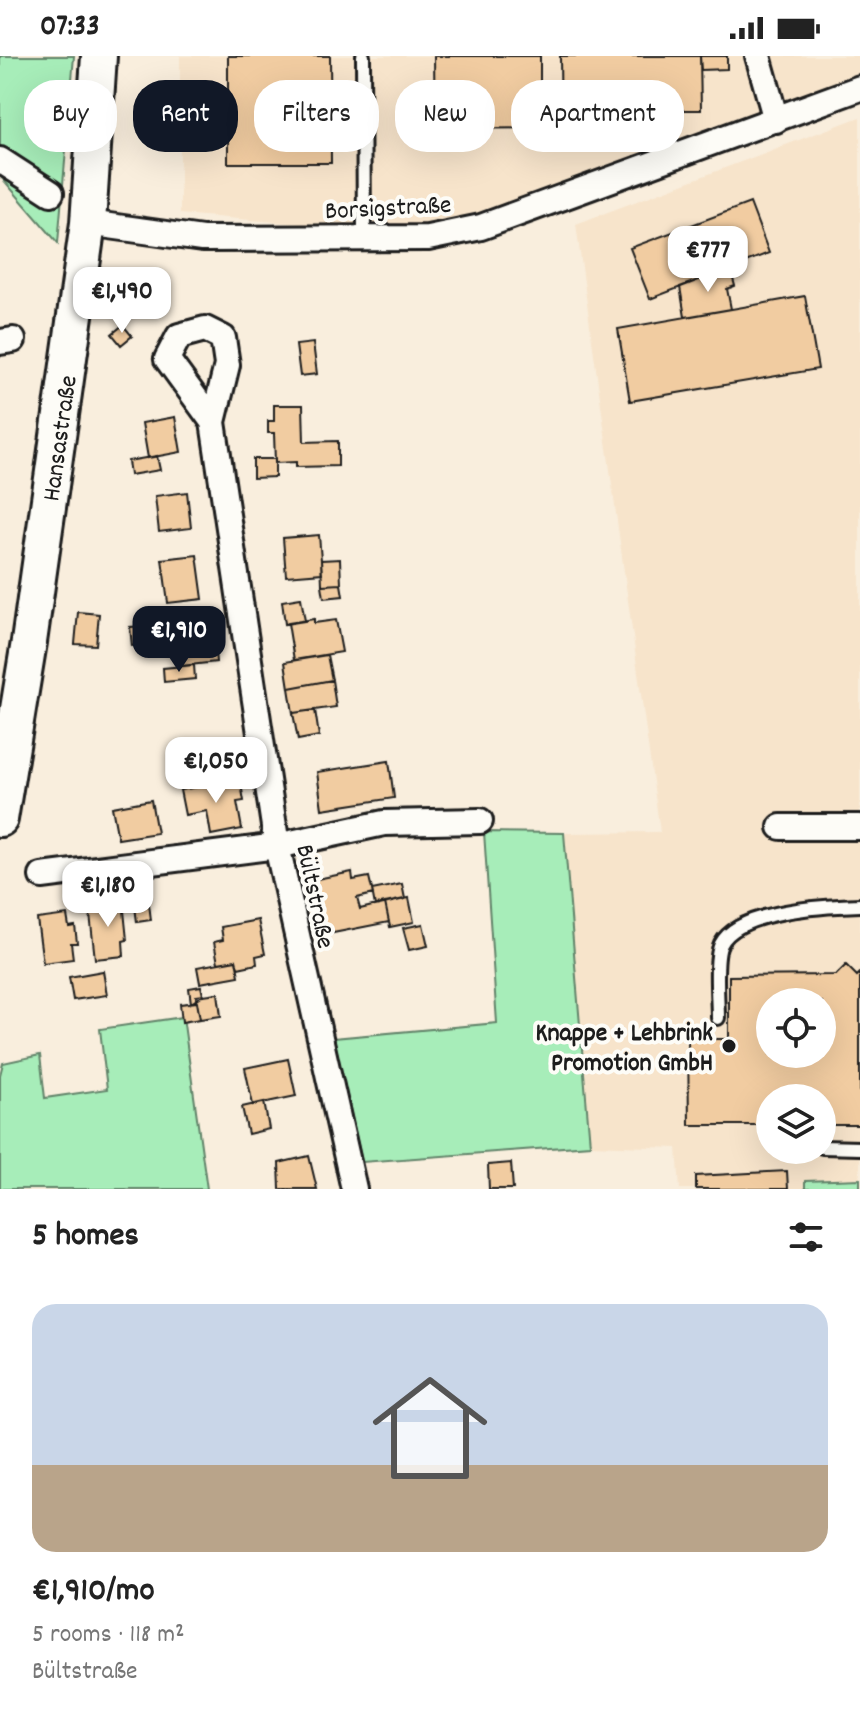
<!DOCTYPE html>
<meta charset="utf-8">
<style>
:root{--surface:#fff;--page:#f6f6f6;--text:#222;--muted:#767676;--accent:#111827}
body{margin:0;font-family:Dekko,sans-serif;background:var(--page);color:var(--text);height:100vh;display:flex;flex-direction:column;font-size:30px;white-space:nowrap}
*{box-sizing:border-box;margin:0}
p{font-size:26px;color:var(--muted)}
.icon{flex:none;width:44px;height:44px;fill:none;stroke:currentColor;stroke-width:2;stroke-linecap:round;stroke-linejoin:round}
.map{position:relative;height:1133px;overflow:hidden}
.sheet{display:flex;flex-direction:column;background:var(--surface);flex:1}
.sheet>*{flex:none}
.banner{position:absolute;left:24px;top:24px;width:812px;height:72px;display:flex;gap:16px}
.controls{position:absolute;left:756px;top:932px;display:grid;gap:16px}
.controls a{display:grid;place-items:center;width:80px;height:80px;border-radius:50%;background:var(--surface);box-shadow:0 8px 32px #0002;font-size:40px}
.price{position:absolute;translate:-50% -68px;padding:0 18px;border-radius:16px;background:#fff;color:#222;font-size:26px;line-height:52px;filter:drop-shadow(0 2px 4px #0008)}
.price::after{content:'';position:absolute;left:50%;top:48px;width:24px;height:18px;margin-left:-12px;background:inherit;clip-path:polygon(0 0,100% 0,50% 100%)}
.price.on{background:var(--accent);color:#fff}
ul{padding:0;list-style:none}
li{display:grid;align-content:center;gap:16px;height:424px;padding:0 32px}
li span{display:grid;place-items:center;height:248px;border-radius:24px;color:#555}
li>.icon{margin-inline-start:auto}
span .icon{width:144px;height:144px;fill:#fffc;stroke-width:1}
li b{font-size:34px}
h2{display:flex;justify-content:space-between;align-items:center;height:96px;padding:0 32px;font-size:34px}
.tag{padding:0 28px;border-radius:32px;background:var(--surface);box-shadow:0 8px 32px #0002;font-size:28px;line-height:72px}
.tag.on{background:var(--accent);color:#fff}
.status{display:flex;justify-content:space-between;align-items:center;height:56px;padding:0 40px;background:var(--surface);direction:ltr}
.status svg{height:22px;fill:currentColor}
.map>svg:first-child{display:block}
.built{fill:#f7e4cb;fill-rule:evenodd}
.green{fill:#a7edb9;stroke:#62846a;stroke-width:2}
.building{fill:#f1cca1;stroke:#1c1c1c;stroke-width:2;fill-rule:evenodd}
.lines{fill:none;stroke-linecap:round;stroke-linejoin:round}
.lane-casing{stroke:#1c1c1c;stroke-width:18}
.street-casing{stroke:#1c1c1c;stroke-width:30}
.secondary-casing{stroke:#1c1c1c;stroke-width:40}
.lane{stroke:#fdfcf7;stroke-width:12}
.street{stroke:#fdfcf7;stroke-width:24}
.secondary{stroke:#fdfcf7;stroke-width:34}
.poi-dot{fill:#1c1c1c;stroke:#fdfcf7;stroke-width:3}
.labels{text-anchor:middle;stroke-width:8;stroke-linejoin:round;paint-order:stroke}
.street-label{font-size:26px;fill:#1c1c1c;stroke:#fdfcf7}
.poi-label{font-size:26px;font-weight:bold;fill:#1c1c1c;stroke:#fdfcf7;text-anchor:end}
</style>
<div class="status"><b>07:33</b><svg viewBox="0 0 49 12"><path d="M0 12V9h3v3zM5 12V6h3v6zM10 12V3h3v9zM15 12V0h3v12zM26 1h20v11H26zM47 4h2v5h-2z"/></svg></div>
<div class="map">
<svg width="860" height="1133" viewBox="0 0 860 1133">
<rect width="100%" height="100%" fill="#f9eedd"/>
<filter id="ink" filterUnits="userSpaceOnUse"><feTurbulence type="fractalNoise" baseFrequency=".0125" numOctaves="2"/><feDisplacementMap in="SourceGraphic" scale="16" xChannelSelector="R" yChannelSelector="G"/><feConvolveMatrix kernelMatrix="1 2 1 2 8 2 1 2 1" color-interpolation-filters="sRGB"/></filter>
<g filter="url(#ink)">
<path class="built" d="M180 0H860V17L470 162 421 172 335 171 180 158Z
M860 61V1123L805 1125V1133H680L677 1092 590 1089 564 777 660 776 576 168ZM770 946H822V998H770ZM770 1042H822V1094H770Z"/>
<path class="green" d="M0 0H74L58 187 0 120Z
M484 776 564 777 590 1089 362 1106 334 982 497 967Z
M183 961 207 1133H0V1019L3 1007 40 999 45 1042 107 1033 100 973Z
M860 1123V1133H805V1125Z"/>
<path class="building" d="M228 0H330L331 107H228Z
M434 0H540V72L435 73Z
M560 0H700L701 54H667V64L629 65V72L561 73Z
M700 0H727V13L701 14Z
M750 147 769 197 650 243 630 192Z
M730 212 735 230 727 233 731 253 685 261 680 231Z
M805 240 818 313 630 345 618 273Z
M123 269 132 280 121 289 112 278Z
M313 287 317 318 300 320 296 289Z
M274 349H303L304 386 338 385V410L296 411V406L275 407 274 377H268V365H274Z
M175 361 181 396 148 402 142 367Z
M157 400 160 414 130 419 128 405Z
M253 403H275V421L253 422Z
M187 436 191 472 159 476 155 440Z
M319 479 322 517 286 520 283 482Z
M197 499 203 543 168 547 162 503Z
M340 503 341 528 322 529 321 504Z
M341 528 343 540 324 542 322 529Z
M301 542 305 565 285 568 282 545Z
M78 556 99 558 96 589 75 588Z
M314 563V567L336 564 342 596 294 604 288 567Z
M212 569 216 606 181 610 177 573Z
M144 570 146 589 132 590 130 571Z
M327 599 332 624 289 632 285 606Z
M194 609 195 623 164 626 163 612Z
M332 624 336 651 293 657 289 632Z
M315 654 319 680 298 684 293 657Z
M389 705 394 742 322 753 317 716Z
M233 725 234 729 241 728 244 745 237 746 242 773 211 779 207 755 185 759 180 734Z
M151 744 157 777 118 783 112 751Z
M352 816 353 824 369 821 373 838 357 842 360 853 385 847 389 866 323 879 312 824Z
M402 828 405 843 375 850 372 834Z
M148 840 151 864 137 866 134 842Z
M409 842 414 866 390 871 385 847Z
M123 845 127 884 123 885 124 900 95 903 89 849Z
M67 859 69 871 75 870 77 887H71L73 903 43 907 37 863Z
M258 864 265 898 256 900 257 908 238 912 236 904 218 907 214 886 223 884 221 871Z
M423 868 428 890 409 894 403 872Z
M236 904 239 920 200 927 197 911Z
M846 909 857 920 860 917V1069H822V1042H770V1069H689L688 983H729V920L836 919ZM770 946H822V998H770Z
M103 915 107 939 73 944 69 921Z
M201 930 203 939 191 947 189 932Z
M218 937 221 960 200 963 196 940Z
M197 946 200 963 182 966 180 948Z
M288 1003 296 1040 253 1049 245 1012Z
M264 1046 269 1073 248 1078 242 1051Z
M309 1100 317 1133H280L279 1107Z
M511 1107 513 1133H489L488 1109Z
M787 1115 788 1133H696V1120Z"/>
<g class="lines">
<g class="lane-casing">
<path id="lane" d="M363 0 364 182
M718 962C718 944 714 902 721 888 738 854 826 850 860 849
M822 1091 860 1092"/>
</g>
<g class="street-casing">
<path id="street" d="M758 0 776 64
M0 104 51 137
M88 167 202 183 428 182 481 171 860 32
M0 286 13 284
M213 366 167 303 179 280 205 273 223 282 227 309 213 366 277 790 354 1133
M781 771H860
M42 820 277 790 384 767 480 765"/>
</g>
<g class="secondary-casing">
<path id="secondary" d="M0 763 29 586 88 167 99 0"/>
</g>
<use href="#lane" class="lane"/>
<use href="#street" class="street"/>
<use href="#secondary" class="secondary"/>
</g>
</g>
<circle class="poi-dot" cx="729" cy="990" r="8"/>
<g class="labels">
<g class="street-label">
<text transform="translate(388 150) rotate(-3)" y="9">Borsigstraße</text>
<text transform="translate(58 382) rotate(-82)" y="9">Hansastraße</text>
<text transform="translate(317 840) rotate(78)" y="9">Bültstraße</text>
</g>
<g class="poi-label">
<text x="713" y="984">Knappe + Lehbrink<tspan x="713" dy="30">Promotion GmbH</tspan></text>
</g>
</g>
</svg>
<div class="controls">
<a><svg class="icon" aria-label="locate" viewBox="0 0 24 24"><circle cx="12" cy="12" r="6"/><path d="M12 2v4M12 18v4M2 12h4M18 12h4"/></svg></a>
<a><svg class="icon" aria-label="layers" viewBox="0 0 24 24"><path d="M12 4l9 5-9 5-9-5zM3 14l9 5 9-5"/></svg></a>
</div>
<b class="price" style="left:708px;top:238px">€777</b>
<b class="price" style="left:122px;top:279px">€1,490</b>
<b class="price on" style="left:179px;top:618px">€1,910</b>
<b class="price" style="left:216px;top:749px">€1,050</b>
<b class="price" style="left:108px;top:873px">€1,180</b>
<div class="banner">
<a class="tag">Buy</a>
<a class="tag on">Rent</a>
<a class="tag">Filters</a>
<a class="tag">New</a>
<a class="tag">Apartment</a>
</div>
</div>
<section class="sheet">
<h2>5 homes<svg class="icon" aria-label="filters" viewBox="0 0 24 24"><path d="M4 7h16M4 17h16"/><circle cx="9" cy="7" r="2"/><circle cx="15" cy="17" r="2"/></svg></h2>
<ul>
<li><span style="background:linear-gradient(#c9d6e8 65%,#b9a48a 0)"><svg class="icon" aria-label="home" viewBox="0 0 24 24"><path d="M3 11l9-7 9 7M6 9v11h12V9"/></svg></span><div><b>€1,910/mo</b><p>5 rooms · 118 m²</p><p>Bültstraße</p></div></li>
</ul>
</section>
